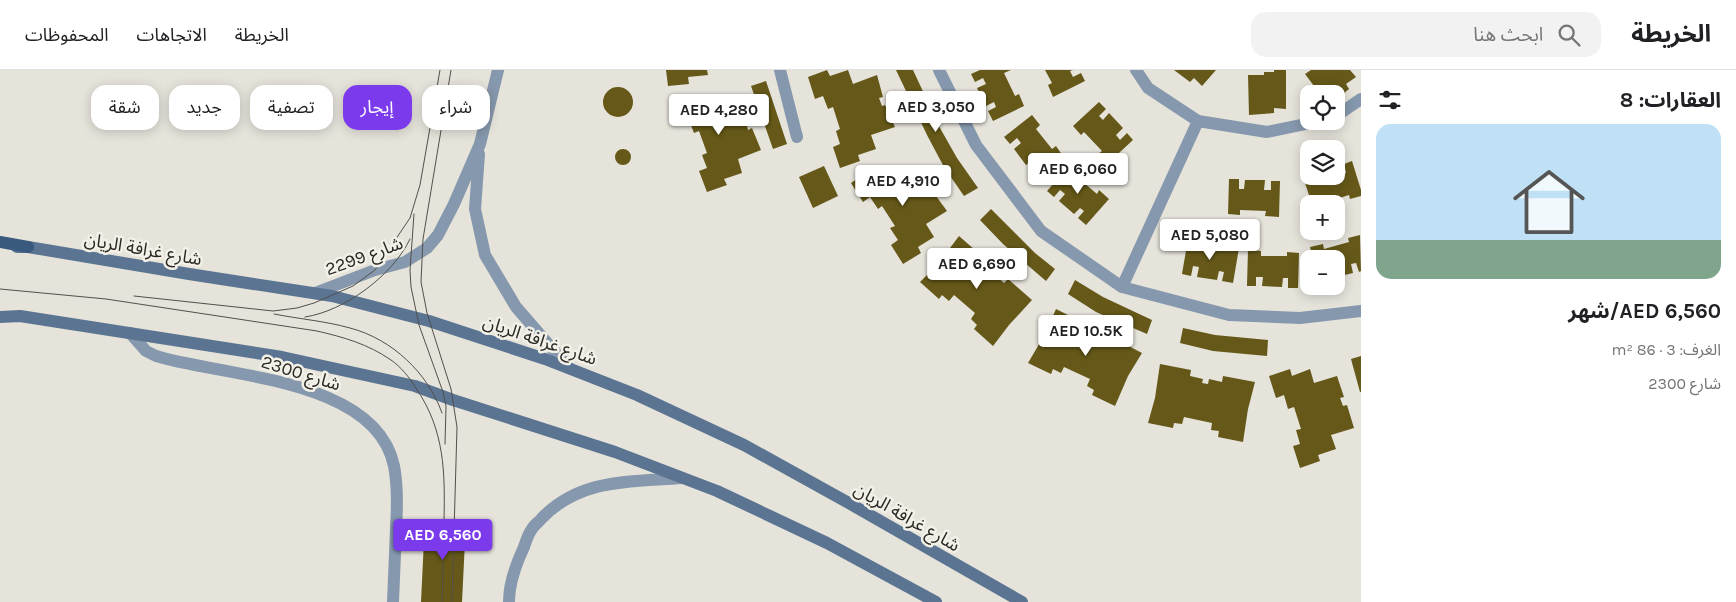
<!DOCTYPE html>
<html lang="ar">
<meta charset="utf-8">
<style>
:root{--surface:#fff;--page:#f2f2f2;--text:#202124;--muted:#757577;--line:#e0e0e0;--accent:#7c3aed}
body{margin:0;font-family:Karla,"Noto Sans Arabic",sans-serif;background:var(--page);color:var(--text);direction:rtl;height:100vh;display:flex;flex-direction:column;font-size:19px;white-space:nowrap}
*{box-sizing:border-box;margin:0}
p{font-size:16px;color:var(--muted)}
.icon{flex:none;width:28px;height:28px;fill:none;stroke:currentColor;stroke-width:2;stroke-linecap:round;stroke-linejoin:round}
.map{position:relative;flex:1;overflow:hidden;direction:ltr}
.details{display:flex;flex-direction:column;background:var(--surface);width:375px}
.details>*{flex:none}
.hud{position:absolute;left:15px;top:15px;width:475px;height:45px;direction:rtl;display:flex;gap:10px}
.tools{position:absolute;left:1300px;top:15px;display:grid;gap:10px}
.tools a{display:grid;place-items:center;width:45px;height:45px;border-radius:10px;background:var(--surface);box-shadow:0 2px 12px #0003;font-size:25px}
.price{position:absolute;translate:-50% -42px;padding:0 11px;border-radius:5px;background:#fff;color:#222;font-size:16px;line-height:32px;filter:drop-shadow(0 1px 2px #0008)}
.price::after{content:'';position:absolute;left:50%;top:30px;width:15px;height:11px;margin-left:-8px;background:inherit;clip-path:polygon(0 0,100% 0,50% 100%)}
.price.selected{background:var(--accent);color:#fff}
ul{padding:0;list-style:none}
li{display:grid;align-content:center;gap:10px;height:265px;padding:0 15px}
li+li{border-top:1px solid var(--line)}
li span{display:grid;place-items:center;height:155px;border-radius:15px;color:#555}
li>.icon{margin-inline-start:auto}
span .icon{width:90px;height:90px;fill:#fffc;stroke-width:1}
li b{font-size:21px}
h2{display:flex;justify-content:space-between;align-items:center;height:60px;padding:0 15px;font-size:21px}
.pill{padding:0 18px;border-radius:15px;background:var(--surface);box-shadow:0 2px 12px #0003;font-size:18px;line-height:45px}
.pill.selected{background:var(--accent);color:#fff}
header{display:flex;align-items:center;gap:30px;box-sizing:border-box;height:70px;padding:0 25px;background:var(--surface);border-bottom:1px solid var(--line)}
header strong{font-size:24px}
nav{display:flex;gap:28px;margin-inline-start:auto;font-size:18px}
.search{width:350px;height:45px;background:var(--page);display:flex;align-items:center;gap:12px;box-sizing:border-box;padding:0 18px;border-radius:15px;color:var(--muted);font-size:19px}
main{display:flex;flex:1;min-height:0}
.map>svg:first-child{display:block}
.building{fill:#655818}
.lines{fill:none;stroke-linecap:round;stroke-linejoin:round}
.street{stroke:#8698ad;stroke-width:12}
.secondary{stroke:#5a7492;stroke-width:12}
.primary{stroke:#3a597e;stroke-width:12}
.tram{stroke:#51504c;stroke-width:1}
.labels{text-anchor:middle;stroke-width:5;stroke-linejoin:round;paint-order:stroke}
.street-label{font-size:18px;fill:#2a2926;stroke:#f2f0e7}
</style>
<header>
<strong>الخريطة</strong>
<div class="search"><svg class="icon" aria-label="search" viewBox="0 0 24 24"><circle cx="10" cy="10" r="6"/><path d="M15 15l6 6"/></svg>ابحث هنا</div>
<nav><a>الخريطة</a><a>الاتجاهات</a><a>المحفوظات</a></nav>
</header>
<main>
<section class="details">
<h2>العقارات: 8<svg class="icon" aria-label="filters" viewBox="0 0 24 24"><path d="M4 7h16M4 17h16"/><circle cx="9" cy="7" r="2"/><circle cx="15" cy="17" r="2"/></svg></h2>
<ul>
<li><span style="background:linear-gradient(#bfe0f5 75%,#7fa58c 0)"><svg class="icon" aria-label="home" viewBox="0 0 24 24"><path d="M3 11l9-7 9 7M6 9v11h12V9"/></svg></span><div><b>AED 6,560/شهر</b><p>الغرف: 3 · 86 m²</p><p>شارع 2300</p></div></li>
</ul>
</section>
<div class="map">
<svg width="1361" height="532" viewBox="0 0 1361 532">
<rect width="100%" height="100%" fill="#e5e3da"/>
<path class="building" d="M666 0H707L708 5 688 7 689 14 668 16Z
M827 0 830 6 848 0 853 14 877 5 883 27 879 28 882 36 885 35 895 57 871 65 876 79 858 85 860 91 840 98 833 77 840 74 836 61 840 59 833 37 828 39 823 26 815 29 808 7Z
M896 0H913L940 58 957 88 978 118 964 126 944 97 927 65Z
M980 0H1011L1004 3 1015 26 1019 24 1024 36 993 51 988 41 996 37 994 32 986 36 977 18 986 14 983 8 975 12 971 4Z
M1045 0H1073L1070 1 1073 7 1081 3 1085 11 1053 27 1048 15 1052 13Z
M1174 0H1216L1202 16 1194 8 1190 12Z
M1274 0H1286V39L1274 38V43L1249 45 1248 5H1264V2H1274Z
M1311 0H1350L1356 7 1346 14 1349 19 1336 30V24H1320L1305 4Z
M766 11 787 74 773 79 751 16Z
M603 32a15 15 0 1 1 30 0a15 15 0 1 1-30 0Z
M694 24 696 30 714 24 719 37 743 29 749 50 746 52 748 60 752 58 761 80 738 89 742 103 724 109 727 115 707 122 699 101 707 98 702 85 707 83 699 61 694 63 689 50 682 52 674 31Z
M1099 32 1106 39 1099 46 1103 50 1109 43 1123 58 1116 65 1120 70 1127 63 1133 70 1107 94 1098 84 1102 81 1084 62 1081 65 1073 56Z
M1032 45 1040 55 1036 59 1052 79 1056 76 1063 86 1036 108 1029 100 1037 93 1033 89 1026 95 1014 79 1021 73 1017 68 1010 74 1004 67Z
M615 87a8 8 0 1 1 16 0a8 8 0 1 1-16 0Z
M1352 91 1361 120V126L1350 129 1349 125 1324 133 1325 134H1312L1303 107 1309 105V106H1314L1316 112 1321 111 1320 106H1336L1337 93 1340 105 1346 103 1344 94Z
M1071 94 1081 103 1077 107 1097 124 1099 120 1109 129 1086 155 1078 148 1084 141 1080 138 1074 144 1059 131 1065 124 1060 120 1054 127 1047 121Z
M918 95 929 114 925 117 930 124 933 122 947 141 926 154 934 167 918 177 921 183 903 194 891 175 898 170 890 158 895 156 882 136 878 139 870 127 863 132 851 113 869 101 873 107 889 96 897 109Z
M824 96 838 126 813 138 799 107Z
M1229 109H1239V119H1244L1245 110H1265L1264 120H1271V111H1280L1279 147 1265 146 1266 141 1240 140V145L1228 144Z
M991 139 1035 183 1055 199 1046 211 1003 174 980 150Z
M1360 165 1361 201 1359 202 1356 193 1351 194 1353 203 1336 207V189H1313L1310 177 1323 174 1324 179 1349 172 1348 168Z
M959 166 983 187 979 192 989 201 986 204 991 208 994 204 1004 213 1008 209 1032 230 1009 255 993 276 974 259 977 255 971 249 975 243 954 225 949 231 942 225 939 229 920 212 938 194Z
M1188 169 1202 171 1201 176 1226 180V176L1239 178 1233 213 1222 211 1224 202 1219 201 1217 210 1197 207 1199 197 1193 196 1191 206 1182 204Z
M1248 180 1261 181V186H1287V182L1299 183 1298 218H1288V208H1283L1282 217 1262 216 1263 207H1256V216H1247Z
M1075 210 1103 227 1152 250 1147 264 1096 242 1068 224Z
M1056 239 1084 253 1081 259 1093 265 1091 269 1097 272 1099 267 1111 273 1113 268 1142 283 1128 306 1115 336 1092 325 1094 320 1087 316 1090 309 1064 297 1061 303 1053 299 1051 304 1028 293 1045 264Z
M1183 258 1215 265 1268 270 1267 286 1213 281 1180 273Z
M1361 286V322H1360L1351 289Z
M1160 294 1191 300 1190 306 1203 309 1202 313 1208 314 1209 309 1222 312 1223 306 1255 312 1248 339 1243 372 1218 367 1219 361 1211 360 1212 353 1184 347 1182 354 1174 353 1173 358 1148 353 1155 328Z
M1290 299 1292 306 1310 299 1314 313 1337 306 1344 327 1340 328 1343 336 1347 335 1354 358 1331 365 1336 379 1318 385 1320 391 1300 398 1293 376 1300 374 1296 360 1301 359 1294 337 1288 339 1284 325 1276 328 1269 306Z
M425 449 466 451 462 532H421Z"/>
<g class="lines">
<path class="street" d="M780 0 797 67
M939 0 976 75 1041 161 1122 217 1229 245 1300 248 1361 241
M1136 0 1148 18 1198 51 1267 62 1320 51
M1336 46 1361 29
M479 84 475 139 485 185 516 237 569 298
M1122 217 1198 51
M315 223 375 200 405 192 427 178 438 165 454 134 480 74 498 0
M130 263 146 281 156 286C225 307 376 308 394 396 398 417 397 439 396 460 395 484 394 508 393 532
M509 532C509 513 516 494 524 477 526 471 528 464 532 459 534 455 539 452 542 448 581 408 630 412 682 408"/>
<path class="secondary" d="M17 177H28L189 204 332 226 429 251 545 289 637 325 744 375 847 432 1022 532
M0 247 20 246 282 287 415 316 453 330 615 382 717 421 827 473 936 532"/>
<path class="primary" d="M0 172 28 177"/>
<path class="tram" d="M451 0 423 169 421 212 427 243 451 319 457 357 452 532
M414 144 410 200 411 217 419 255 443 322 446 336 445 374
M0 219 106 229 317 261C343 267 368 274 391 290 401 297 409 307 416 318 445 361 445 402 444 452 443 479 443 505 442 532
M134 226 273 241 297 238 314 233 353 216 375 200 410 148 420 115 440 0
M274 244C299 249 325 251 350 258 392 269 428 303 442 343
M305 247C345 241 393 205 410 169"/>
</g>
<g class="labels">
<g class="street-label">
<text transform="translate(143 179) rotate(10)" y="6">شارع غرافة الريان</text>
<text transform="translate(364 186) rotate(-20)" y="6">شارع 2299</text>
<text transform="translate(540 270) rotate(19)" y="6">شارع غرافة الريان</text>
<text transform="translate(301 303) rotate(17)" y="6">شارع 2300</text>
<text transform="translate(907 447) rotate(30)" y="6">شارع غرافة الريان</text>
</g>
</g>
</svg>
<div class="tools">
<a><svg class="icon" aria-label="locate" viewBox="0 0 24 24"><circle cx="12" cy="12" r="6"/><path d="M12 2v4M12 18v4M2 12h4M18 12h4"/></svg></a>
<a><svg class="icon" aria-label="layers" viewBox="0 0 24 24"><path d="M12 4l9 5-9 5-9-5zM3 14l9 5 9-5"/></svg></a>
<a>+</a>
<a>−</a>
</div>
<b class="price" style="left:936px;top:63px">AED 3,050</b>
<b class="price" style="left:719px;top:66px">AED 4,280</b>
<b class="price" style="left:1078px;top:125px">AED 6,060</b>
<b class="price" style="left:903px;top:137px">AED 4,910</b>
<b class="price" style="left:1210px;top:191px">AED 5,080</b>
<b class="price" style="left:977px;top:220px">AED 6,690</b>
<b class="price" style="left:1086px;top:287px">AED 10.5K</b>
<b class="price selected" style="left:443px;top:491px">AED 6,560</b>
<div class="hud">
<a class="pill">شراء</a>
<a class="pill selected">إيجار</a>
<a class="pill">تصفية</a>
<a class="pill">جديد</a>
<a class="pill">شقة</a>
</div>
</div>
</main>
